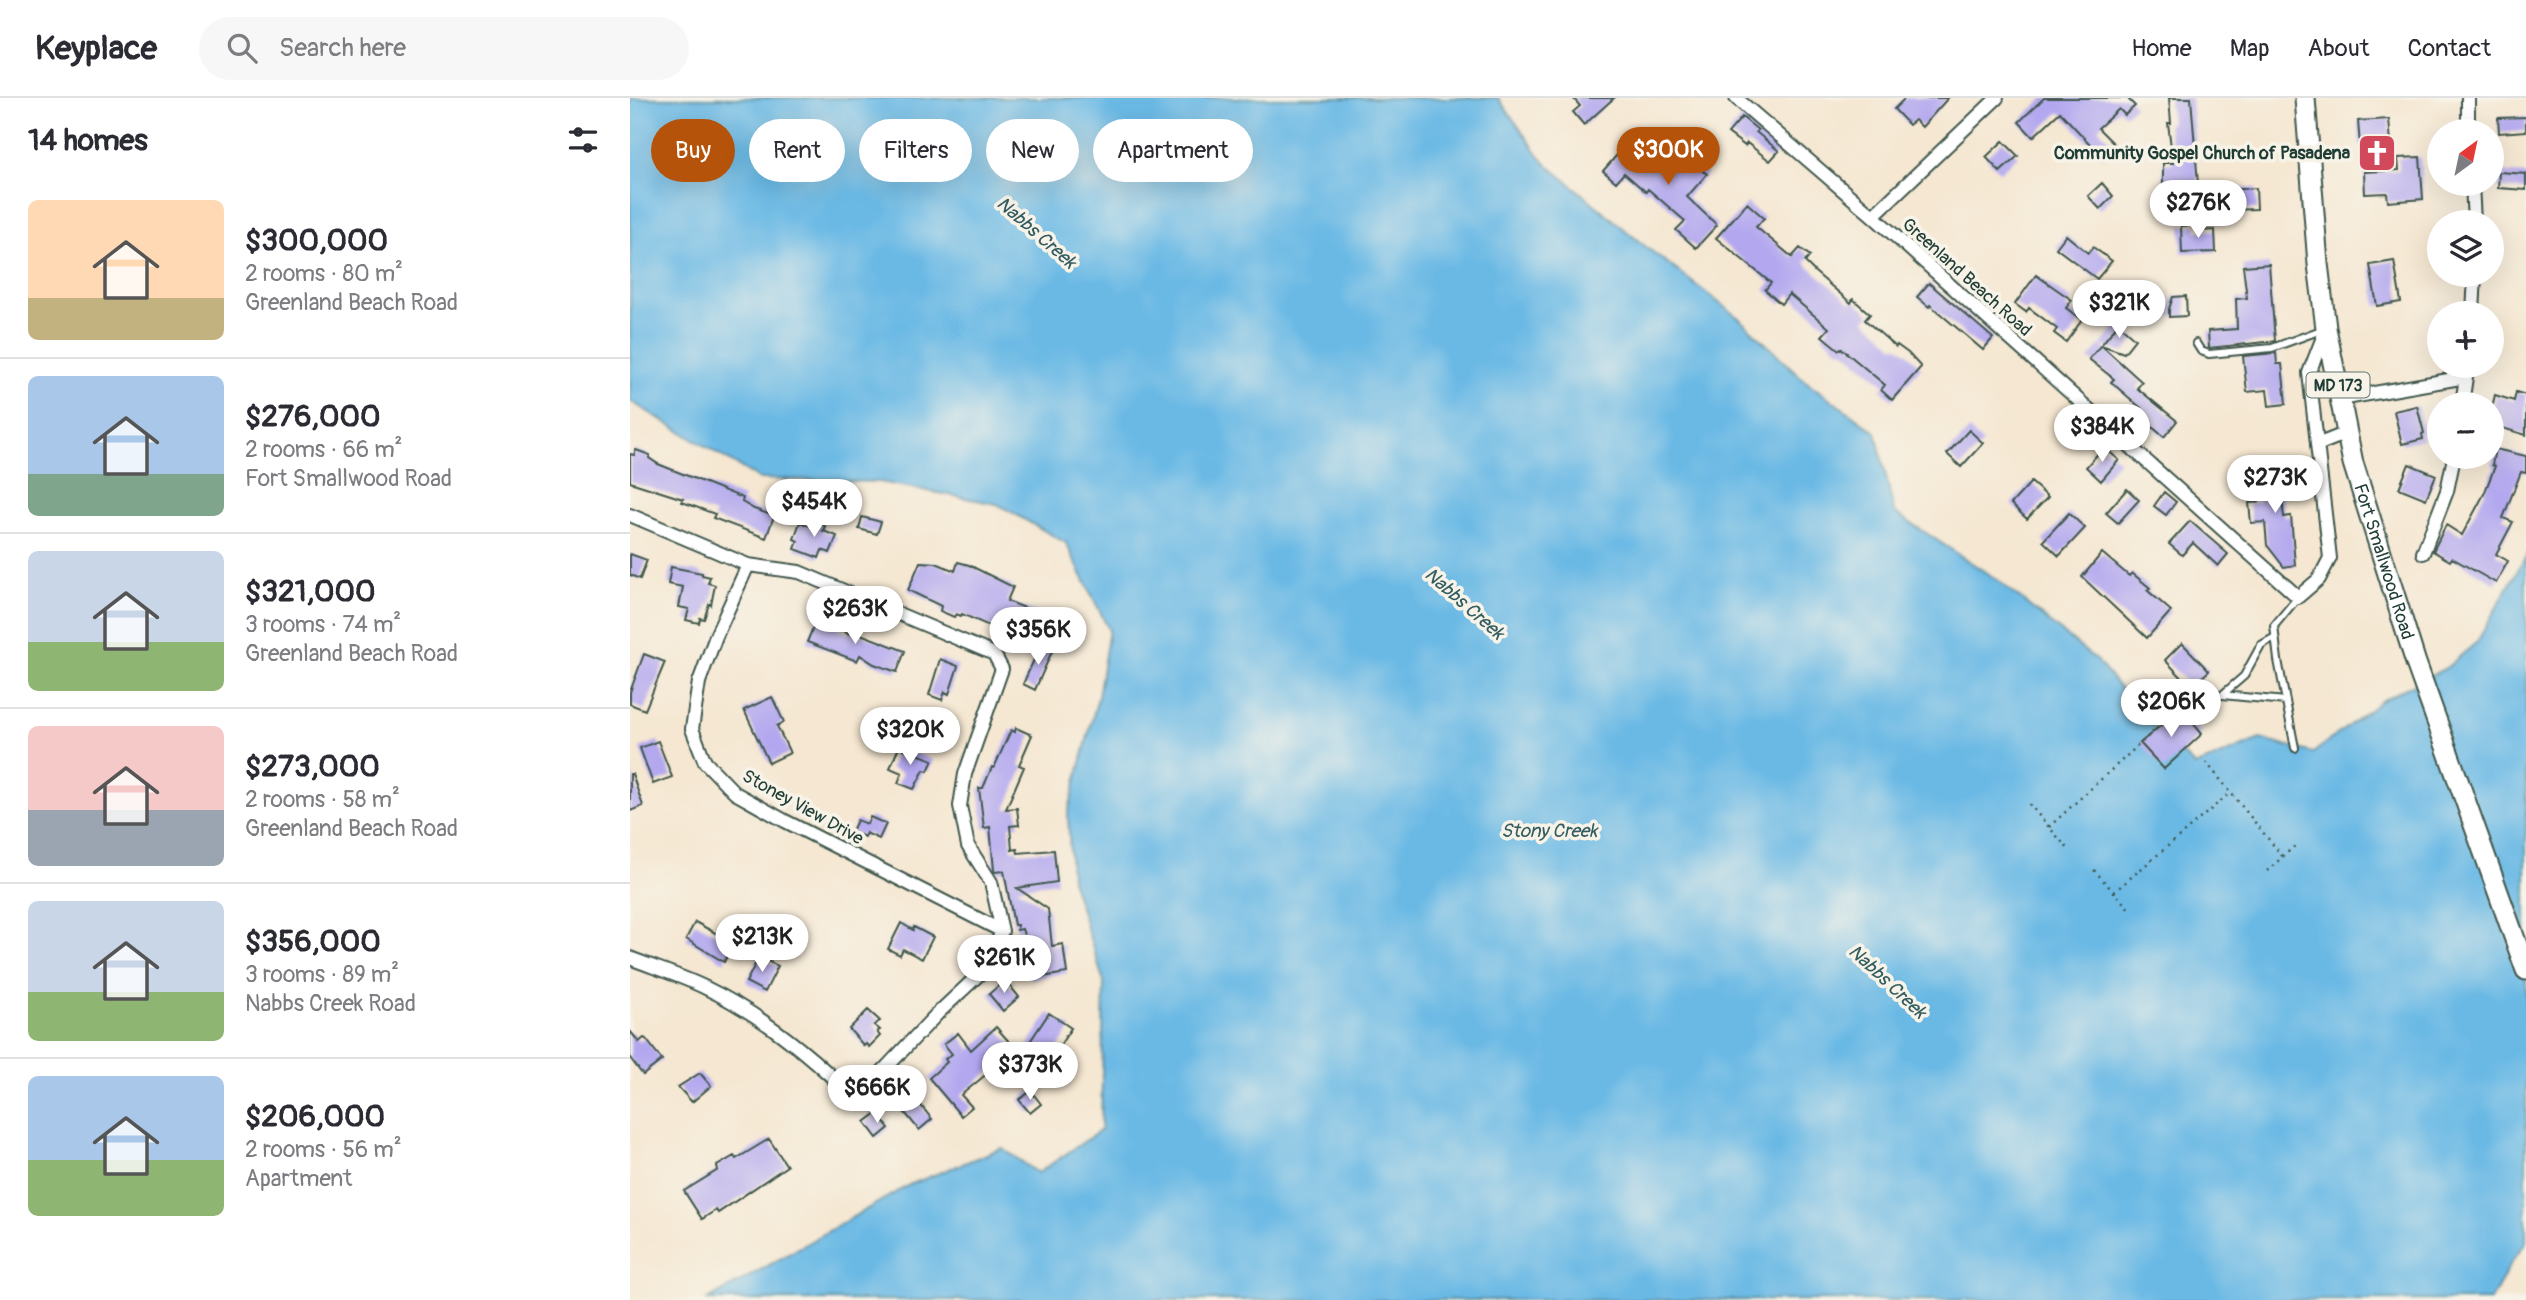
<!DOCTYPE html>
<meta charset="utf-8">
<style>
:root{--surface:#fff;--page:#f7f7f7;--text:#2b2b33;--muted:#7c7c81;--line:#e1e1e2;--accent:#b45309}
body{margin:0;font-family:Pangolin,sans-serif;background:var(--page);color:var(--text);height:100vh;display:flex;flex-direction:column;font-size:26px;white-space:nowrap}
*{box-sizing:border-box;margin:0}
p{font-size:23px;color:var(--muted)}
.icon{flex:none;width:38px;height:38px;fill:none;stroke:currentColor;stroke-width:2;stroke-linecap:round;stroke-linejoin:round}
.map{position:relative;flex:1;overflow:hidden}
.drawer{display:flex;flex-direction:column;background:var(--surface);width:630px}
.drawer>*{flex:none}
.guide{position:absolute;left:21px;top:21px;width:665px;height:63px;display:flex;gap:14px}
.needle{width:46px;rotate:33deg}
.buttons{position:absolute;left:1797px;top:21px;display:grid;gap:14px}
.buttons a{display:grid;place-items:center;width:77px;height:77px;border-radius:50%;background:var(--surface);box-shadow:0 7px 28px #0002;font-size:35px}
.price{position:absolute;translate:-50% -60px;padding:0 16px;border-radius:24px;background:#fff;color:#222;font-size:23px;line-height:46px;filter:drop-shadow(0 2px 4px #0008)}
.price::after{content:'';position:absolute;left:50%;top:42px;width:21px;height:16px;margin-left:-10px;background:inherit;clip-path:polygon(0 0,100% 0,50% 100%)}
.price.current{background:var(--accent);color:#fff}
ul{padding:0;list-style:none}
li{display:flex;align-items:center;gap:21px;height:175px;padding:0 28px}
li+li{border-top:2px solid var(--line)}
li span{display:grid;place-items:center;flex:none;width:196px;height:140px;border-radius:10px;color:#555}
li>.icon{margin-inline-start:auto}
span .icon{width:84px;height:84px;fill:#fffc;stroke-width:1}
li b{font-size:30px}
h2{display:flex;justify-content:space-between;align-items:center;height:84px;padding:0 28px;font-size:30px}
.tag{padding:0 24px;border-radius:32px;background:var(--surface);box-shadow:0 7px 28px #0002;font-size:24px;line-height:63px}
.tag.current{background:var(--accent);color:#fff}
header{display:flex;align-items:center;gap:42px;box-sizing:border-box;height:98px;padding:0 35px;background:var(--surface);border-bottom:2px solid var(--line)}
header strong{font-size:33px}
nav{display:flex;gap:38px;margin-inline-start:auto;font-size:24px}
.search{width:490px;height:63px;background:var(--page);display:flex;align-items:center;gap:18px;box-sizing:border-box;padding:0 24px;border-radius:38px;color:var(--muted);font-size:26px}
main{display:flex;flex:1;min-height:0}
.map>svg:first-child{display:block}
.water{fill:#6bb9e5;stroke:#457b8c;stroke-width:2}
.building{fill:#b3a8ef}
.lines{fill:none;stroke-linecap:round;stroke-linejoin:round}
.lane-casing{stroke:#3f564c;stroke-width:10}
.street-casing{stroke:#3f564c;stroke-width:16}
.primary-casing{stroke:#3f564c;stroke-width:23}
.path{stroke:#3f564c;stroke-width:2.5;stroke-dasharray:2 5;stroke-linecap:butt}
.lane{stroke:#fff;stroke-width:6}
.street{stroke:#fff;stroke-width:12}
.primary{stroke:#fff;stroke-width:19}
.labels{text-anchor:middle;stroke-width:7;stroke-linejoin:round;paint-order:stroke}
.shield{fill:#f7f3e8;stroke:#60746a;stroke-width:2}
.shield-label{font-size:16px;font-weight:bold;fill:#1f3d34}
.poi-label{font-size:18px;font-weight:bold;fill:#1f3d34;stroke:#f7f3e8;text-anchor:end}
.street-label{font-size:18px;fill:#1f3d34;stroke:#f7f3e8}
.water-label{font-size:19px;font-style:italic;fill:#325c60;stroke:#f7f3e8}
</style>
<header>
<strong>Keyplace</strong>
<div class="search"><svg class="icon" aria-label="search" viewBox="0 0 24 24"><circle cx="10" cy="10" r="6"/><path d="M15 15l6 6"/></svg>Search here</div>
<nav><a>Home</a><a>Map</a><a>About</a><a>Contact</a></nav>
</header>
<main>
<section class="drawer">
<h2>14 homes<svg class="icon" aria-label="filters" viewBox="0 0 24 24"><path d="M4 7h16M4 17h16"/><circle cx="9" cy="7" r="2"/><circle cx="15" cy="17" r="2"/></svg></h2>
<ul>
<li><span style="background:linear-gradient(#ffd9b3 70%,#c2b280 0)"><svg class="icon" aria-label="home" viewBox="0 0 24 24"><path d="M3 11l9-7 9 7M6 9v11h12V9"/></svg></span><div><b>$300,000</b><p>2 rooms · 80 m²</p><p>Greenland Beach Road</p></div></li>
<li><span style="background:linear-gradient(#a9c7e8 70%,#7fa58c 0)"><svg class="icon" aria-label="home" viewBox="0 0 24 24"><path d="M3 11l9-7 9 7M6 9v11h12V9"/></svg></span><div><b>$276,000</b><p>2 rooms · 66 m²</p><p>Fort Smallwood Road</p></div></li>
<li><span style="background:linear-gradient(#c9d6e8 65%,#8fb573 0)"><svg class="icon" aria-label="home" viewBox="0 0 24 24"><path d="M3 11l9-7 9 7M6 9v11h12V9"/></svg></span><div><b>$321,000</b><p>3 rooms · 74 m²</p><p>Greenland Beach Road</p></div></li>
<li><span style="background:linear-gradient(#f6c9c9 60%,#9aa5b1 0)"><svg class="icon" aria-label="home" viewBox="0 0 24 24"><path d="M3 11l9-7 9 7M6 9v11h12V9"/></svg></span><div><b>$273,000</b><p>2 rooms · 58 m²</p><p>Greenland Beach Road</p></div></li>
<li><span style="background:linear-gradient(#c9d6e8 65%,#8fb573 0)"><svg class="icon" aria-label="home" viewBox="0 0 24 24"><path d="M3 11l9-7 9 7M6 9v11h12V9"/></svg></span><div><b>$356,000</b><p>3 rooms · 89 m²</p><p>Nabbs Creek Road</p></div></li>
<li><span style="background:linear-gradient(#a9c7e8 60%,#8fb573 0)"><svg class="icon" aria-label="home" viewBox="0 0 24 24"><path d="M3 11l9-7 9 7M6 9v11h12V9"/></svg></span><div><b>$206,000</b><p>2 rooms · 56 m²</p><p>Apartment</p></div></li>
</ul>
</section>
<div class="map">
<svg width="1896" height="1202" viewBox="0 0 1896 1202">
<rect width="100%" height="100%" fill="#f7f3e8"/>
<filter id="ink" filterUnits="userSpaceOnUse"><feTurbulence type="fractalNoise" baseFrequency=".0143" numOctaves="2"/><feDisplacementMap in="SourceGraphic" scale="14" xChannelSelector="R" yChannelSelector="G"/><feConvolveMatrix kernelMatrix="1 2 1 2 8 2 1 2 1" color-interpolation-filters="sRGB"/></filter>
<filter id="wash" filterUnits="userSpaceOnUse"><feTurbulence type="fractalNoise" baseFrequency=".00686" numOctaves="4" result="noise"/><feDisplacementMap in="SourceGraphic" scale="28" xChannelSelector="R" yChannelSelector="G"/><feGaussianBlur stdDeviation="1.57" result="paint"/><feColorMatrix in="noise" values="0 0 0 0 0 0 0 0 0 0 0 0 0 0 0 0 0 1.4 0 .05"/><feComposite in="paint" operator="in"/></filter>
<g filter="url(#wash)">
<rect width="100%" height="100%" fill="#f5e7d1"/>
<path class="water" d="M0 0H868L914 64 1011 145 1109 220 1174 282 1246 334 1264 414 1366 481 1466 562 1520 625 1565 668 1630 641 1683 655 1752 602 1816 570 1847 544 1896 458V1144L1883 1162 1861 1202H78L279 1087 372 1050 408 1075 471 1032 474 884 441 781 438 715 468 599 479 532 436 445 367 406 250 384 130 381 0 303Z"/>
<g id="blocks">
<path class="building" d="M943 0H984L954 27 943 14 950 8Z
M1275 0H1318L1292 29 1285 22 1279 27 1264 11Z
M1414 0H1501L1499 2 1505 8 1495 17 1489 11 1468 30 1486 48 1473 60 1430 14 1403 39 1389 24Z
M1539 0H1561L1568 86 1533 87V65H1543L1538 25H1541Z
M1112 19 1128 32 1126 34 1149 53 1140 63 1117 45 1115 48 1098 35Z
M1896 19V33L1869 35 1868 20Z
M1759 21 1761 45 1730 48 1728 23Z
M1373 43 1388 58 1370 74 1356 59Z
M1036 44 1077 76 1057 99 1087 127 1066 150 1046 132 1055 123 1018 91 1016 94 994 75 986 84 973 73 993 50 1015 69Z
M1790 59 1793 101 1758 104 1757 95 1735 96 1734 74 1769 72 1768 60Z
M1869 74 1896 76V92L1868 90Z
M1472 85 1483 98 1470 111 1458 98Z
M1626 90 1627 111 1599 112 1598 92Z
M1117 105 1134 120 1126 129 1162 159 1170 150 1180 158 1175 164 1185 174 1221 205 1223 201 1240 216 1235 222 1266 249 1267 247 1278 255 1291 269 1262 302 1251 292 1255 287 1211 250 1209 252 1192 238 1199 230 1159 196 1151 206 1135 192 1141 185 1086 140Z
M1567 127V133L1585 132 1586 154 1552 155 1551 128Z
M1436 137 1458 155 1463 149 1482 163 1467 181 1426 150Z
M1764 163 1771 204 1747 208 1740 167Z
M1639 166 1645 243 1579 250 1578 233 1607 231 1606 201 1617 200 1613 168Z
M1406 177 1442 202 1436 210 1452 222 1436 244 1424 235 1427 231 1399 210 1396 214 1385 206Z
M1299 185 1363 240 1353 252 1300 207 1299 209 1287 199Z
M1556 198 1557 218 1539 219V211L1543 199Z
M1488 226 1505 241 1494 255 1471 247Z
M1471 247 1512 284 1507 290 1547 323 1534 339 1506 315 1511 310 1481 284 1484 281 1459 261Z
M1646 255 1647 266H1652L1656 306 1639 308 1637 292 1617 294 1613 258Z
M1886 294 1896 297V337L1862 327V309L1865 297 1884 303Z
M1787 308 1794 335 1792 336 1793 341 1772 346 1764 313Z
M1339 332 1353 345 1331 369 1317 356Z
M1474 349 1489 362 1471 383 1456 369Z
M1865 351 1896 358V375L1891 374 1873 420 1883 424 1866 456 1878 463 1866 485 1822 460 1820 463 1803 453 1816 427 1832 437 1854 396 1865 368 1862 367Z
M6 352 20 357 19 360 28 366 113 400 112 404 124 411 144 418 136 440 83 420 85 416 52 404 53 401 0 384V356L4 357Z
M1779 366 1806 377 1796 401 1769 390Z
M1659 373 1660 392 1651 393 1654 419 1661 418 1665 467 1654 469 1637 447 1635 424 1621 425 1619 405 1629 404 1627 375Z
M1401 384 1418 399 1397 421 1381 406Z
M1497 391 1509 402 1488 425 1476 415Z
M1534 394 1546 404 1536 417 1524 408Z
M1439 415 1455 430 1429 458 1413 443Z
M232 419 251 424 247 436 229 431Z
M182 423 195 428 193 433 207 438 200 455 192 452 189 460 165 451 168 443 164 441 170 424 180 428Z
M1560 423 1598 456 1588 468 1563 445 1552 457 1539 446Z
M1472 455 1499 478 1502 475 1520 490 1517 492 1541 513 1517 540 1452 479Z
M0 456 17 462 10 481 0 477Z
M290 464 306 465 325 473 328 464 339 467 383 489 377 503 408 515 396 544 332 516 331 518 326 516 324 519 310 513 311 508 278 492Z
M41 469 72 475V477L80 479 78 485 85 487 81 507 79 506 74 521 70 520 69 525 56 522 59 511 49 509 53 489 38 486Z
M187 520 204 527 218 536 220 532 275 553 267 574 244 566 230 557 227 563 177 544Z
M1552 545 1579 573 1561 589 1535 562Z
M411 546 423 551 405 592 393 586Z
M14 556 35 564 15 612 0 606V594Z
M310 561 328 568 319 596 315 594 312 602 299 597Z
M142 599 154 624 147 628 160 655 139 665 114 612Z
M1551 610 1572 636 1534 671 1510 645Z
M386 630 402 637 389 667 394 669 376 711 387 710 389 727 380 728 382 752 387 751 388 755 424 752 427 784 387 790 418 811 422 848 433 846 437 875 400 881 394 837 392 831 387 832V827H384L374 773 365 774 364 772 360 729 354 730 349 690H353L362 669 364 670 381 632 385 634Z
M28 643 42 679 23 686 10 650Z
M269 649 303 662 298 673 294 672 284 691 268 685 272 675 260 670Z
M0 676H2L13 708 0 713Z
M240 719 256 726 249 741 236 735 234 739 222 733 227 722 237 726Z
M65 824 104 845 94 864 56 841Z
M271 825 283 832 284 829 303 839 292 861 273 851 270 857 258 851Z
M129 859 148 868 135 894 116 884Z
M375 882 389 899 373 913 359 896Z
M238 912 250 923 244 927 250 932 247 934 250 938 239 949 236 946 234 948 219 931Z
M419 915 441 930 420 963 397 948Z
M366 929 389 955 374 969 370 965 331 997 342 1009 331 1018 299 980 317 964 315 961 322 956 314 946 328 935 341 952Z
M0 933 9 944 14 940 16 941 32 962 13 977 0 960Z
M70 975 81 988 62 1004 48 989Z
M401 993 411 1006 400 1015 389 1002Z
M284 999 302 1021 289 1032 271 1010Z
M247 1015 259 1030 247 1040 235 1024Z
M139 1041 157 1068 88 1115 86 1112 72 1121 54 1093 88 1072 87 1068 104 1058 106 1061Z"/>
</g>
</g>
<g filter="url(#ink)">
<use href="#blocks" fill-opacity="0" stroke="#3f564c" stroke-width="2"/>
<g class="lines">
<g class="lane-casing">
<path id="lane" d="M1566 245 1571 253 1579 256 1642 250 1694 231
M1645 539 1631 547 1614 578 1592 597 1656 603
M1665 650 1648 562 1644 528 1668 499"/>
</g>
<g class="street-casing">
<path id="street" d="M1106 0 1243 118 1668 499 1689 481 1700 460 1679 275 1695 234
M1838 0V33
M1842 86 1844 124
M1243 118 1367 0
M1843 215 1845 177
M1710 301 1836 279 1837 268
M1832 306 1836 279
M1687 347 1717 335
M0 417 118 467 169 474 364 556 372 571 335 676 330 708 338 748 361 784 372 833 356 870 307 916 233 994 220 996C177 954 130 916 76 890 52 878 25 870 0 860
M1793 455 1817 393 1824 359
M118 467 86 538 69 584 62 631 75 664 105 695 155 723 372 833"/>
</g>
<g class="primary-casing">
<g id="primary">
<path id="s1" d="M1675 0 1688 166 1696 230 1723 365 1786 565 1896 872"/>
</g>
</g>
<path class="path" d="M1576 664 1653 759
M1399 706 1439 752
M1419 729 1526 631
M1464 772 1501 813
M1637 773 1668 745
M1484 794 1600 695"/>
<use href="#lane" class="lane"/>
<use href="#street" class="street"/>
<use href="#primary" class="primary"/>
</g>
</g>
<defs>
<g id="church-square" transform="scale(2.0125)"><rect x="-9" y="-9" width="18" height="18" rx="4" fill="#d1495b" stroke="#f7f3e8"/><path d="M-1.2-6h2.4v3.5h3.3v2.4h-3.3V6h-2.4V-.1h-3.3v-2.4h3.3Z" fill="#fff"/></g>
</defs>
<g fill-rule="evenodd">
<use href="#church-square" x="1747" y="55"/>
</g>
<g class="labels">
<rect class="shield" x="1676.5" y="274.5" width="63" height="25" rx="5"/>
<g class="shield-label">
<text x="1708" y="293">MD 173</text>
</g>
<g class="poi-label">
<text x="1720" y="61">Community Gospel Church of Pasadena</text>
</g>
<g class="street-label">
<text transform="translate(1337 179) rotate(42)" y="6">Greenland Beach Road</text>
<text dy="6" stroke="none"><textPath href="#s1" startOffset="472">Fort Smallwood Road</textPath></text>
<text transform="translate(173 709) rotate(29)" y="6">Stoney View Drive</text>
</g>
<g class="water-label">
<text transform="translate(407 134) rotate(41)" y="7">Nabbs Creek</text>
<text transform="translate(835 505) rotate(41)" y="7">Nabbs Creek</text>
<text x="919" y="739">Stony Creek</text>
<text transform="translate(1258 883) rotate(43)" y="7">Nabbs Creek</text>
</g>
</g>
</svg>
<div class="buttons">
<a><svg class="needle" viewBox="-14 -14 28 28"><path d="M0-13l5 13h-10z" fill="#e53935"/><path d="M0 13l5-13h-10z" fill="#7c7c81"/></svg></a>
<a><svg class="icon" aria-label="layers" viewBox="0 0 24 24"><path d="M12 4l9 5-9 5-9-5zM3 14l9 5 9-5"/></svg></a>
<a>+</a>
<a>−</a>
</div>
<b class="price current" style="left:1038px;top:89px">$300K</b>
<b class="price" style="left:1568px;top:142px">$276K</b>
<b class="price" style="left:1489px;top:242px">$321K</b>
<b class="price" style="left:1472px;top:366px">$384K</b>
<b class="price" style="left:1645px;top:417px">$273K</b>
<b class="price" style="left:184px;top:441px">$454K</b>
<b class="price" style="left:225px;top:548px">$263K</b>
<b class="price" style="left:408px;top:569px">$356K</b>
<b class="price" style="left:1541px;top:641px">$206K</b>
<b class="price" style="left:280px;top:669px">$320K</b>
<b class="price" style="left:132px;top:876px">$213K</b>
<b class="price" style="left:374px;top:897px">$261K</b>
<b class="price" style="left:400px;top:1004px">$373K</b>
<b class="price" style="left:247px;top:1027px">$666K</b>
<div class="guide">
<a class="tag current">Buy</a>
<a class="tag">Rent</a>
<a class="tag">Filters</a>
<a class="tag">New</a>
<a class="tag">Apartment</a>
</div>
</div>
</main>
